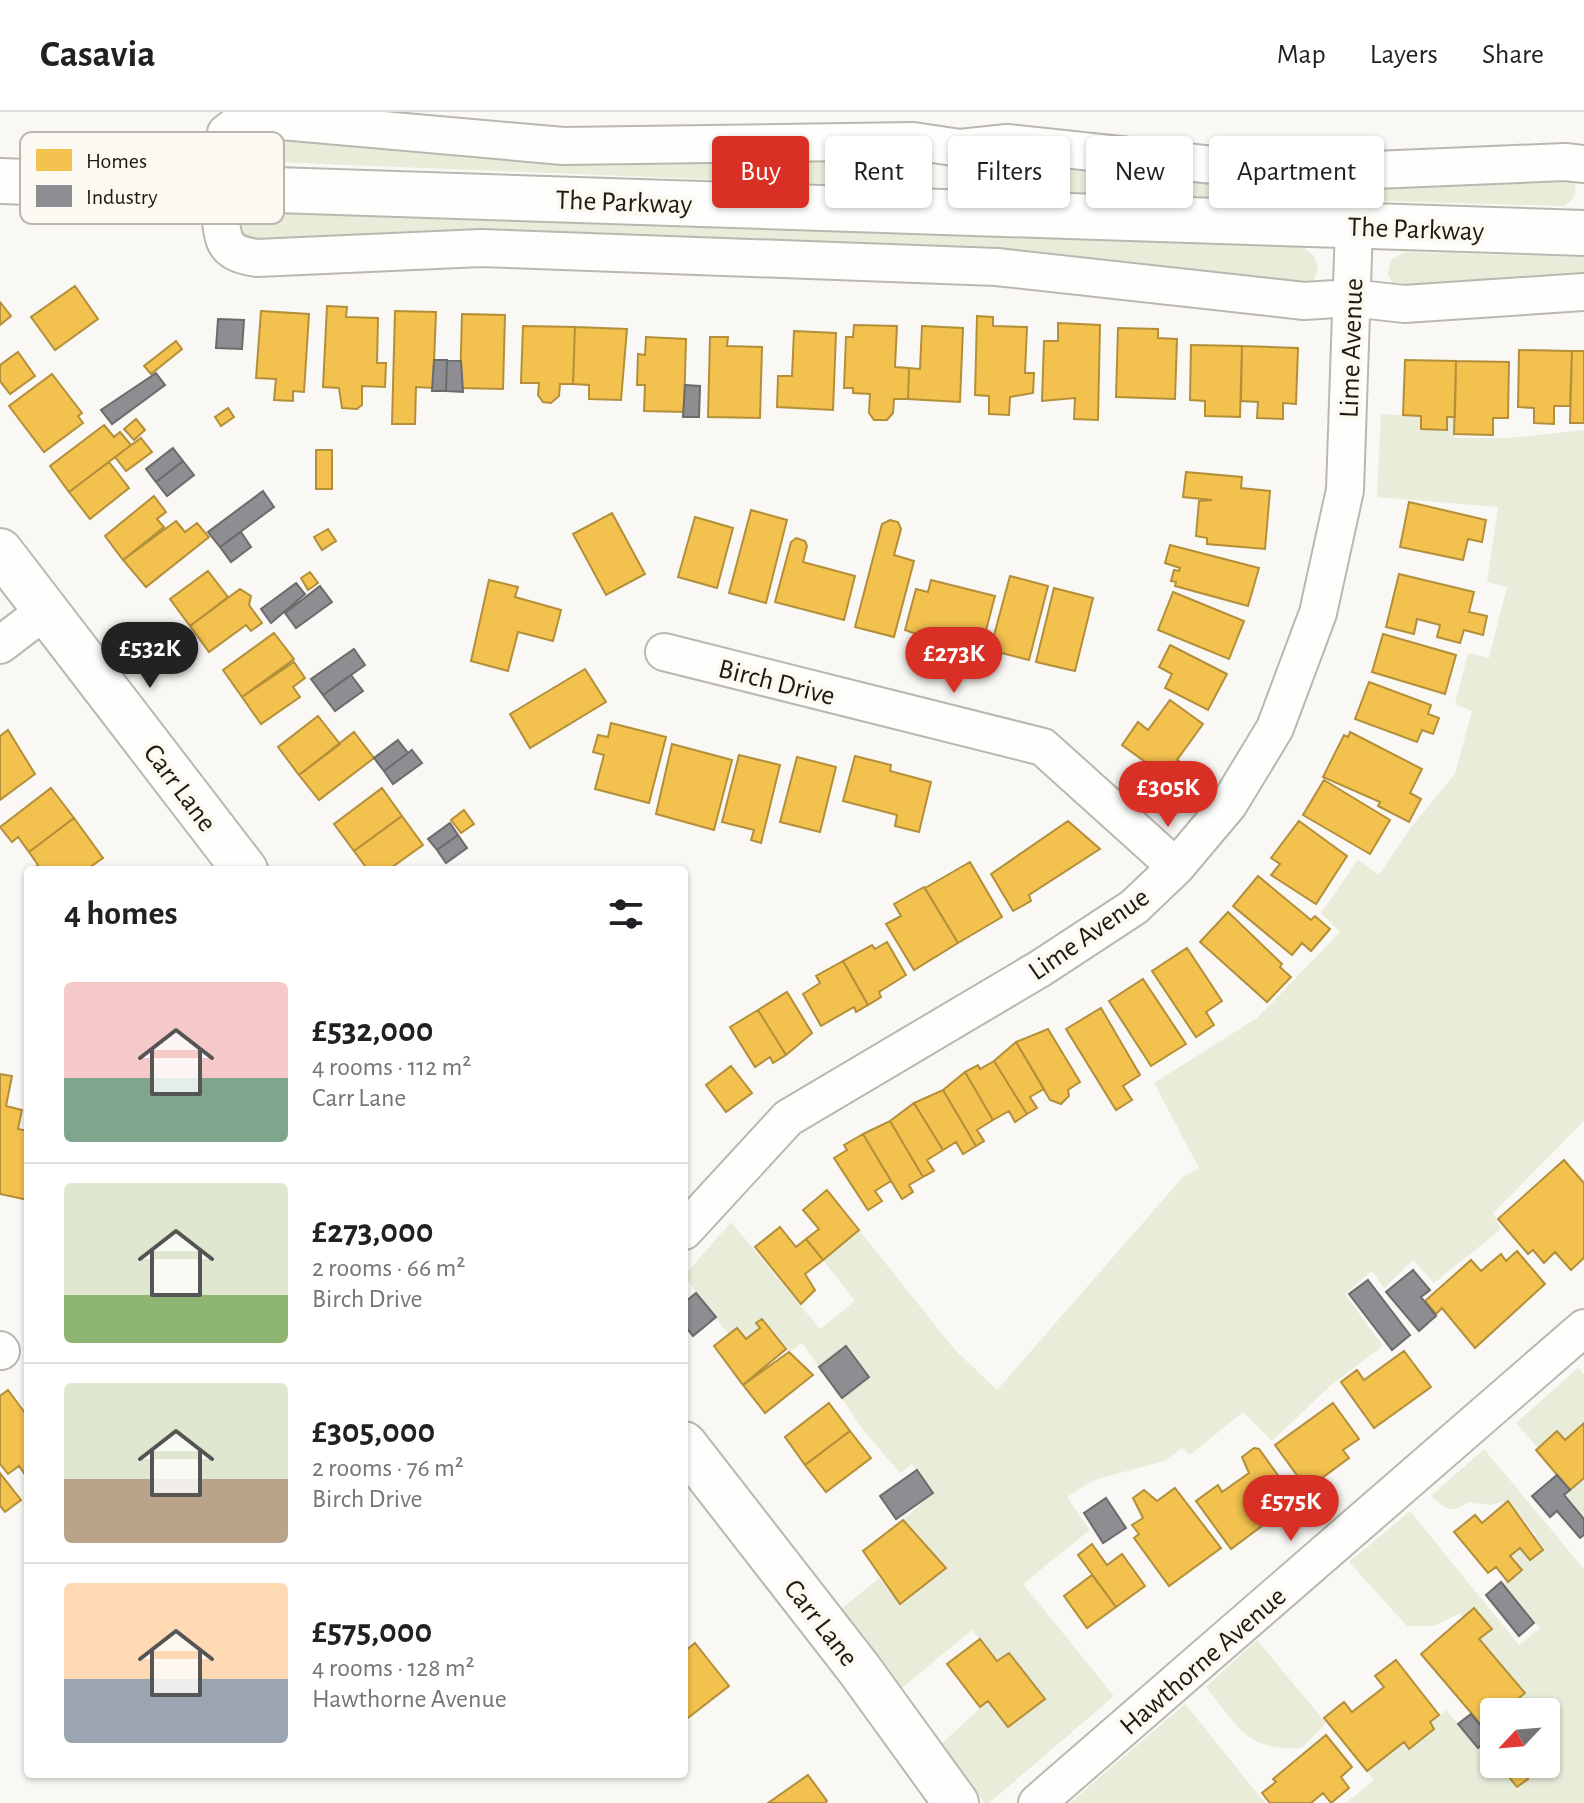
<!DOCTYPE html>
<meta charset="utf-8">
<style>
:root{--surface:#fff;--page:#f6f6f6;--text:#202124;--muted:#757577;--line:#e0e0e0;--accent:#d93025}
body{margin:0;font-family:"Alegreya Sans",sans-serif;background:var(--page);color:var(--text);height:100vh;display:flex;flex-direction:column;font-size:30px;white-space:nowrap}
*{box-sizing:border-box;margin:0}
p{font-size:26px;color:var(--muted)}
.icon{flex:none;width:44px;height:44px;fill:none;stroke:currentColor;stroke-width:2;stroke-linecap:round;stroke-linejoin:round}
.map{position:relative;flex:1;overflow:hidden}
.details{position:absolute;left:24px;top:754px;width:664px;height:912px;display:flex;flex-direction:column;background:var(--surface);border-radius:8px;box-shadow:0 2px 6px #0004}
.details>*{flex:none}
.hud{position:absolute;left:712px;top:24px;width:752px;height:72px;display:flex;gap:16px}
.needle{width:52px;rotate:244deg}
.buttons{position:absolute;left:1480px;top:1586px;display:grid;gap:16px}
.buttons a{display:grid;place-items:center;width:80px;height:80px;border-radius:8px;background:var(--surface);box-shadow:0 2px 6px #0004;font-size:40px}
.price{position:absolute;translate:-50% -68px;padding:0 18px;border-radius:28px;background:var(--accent);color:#fff;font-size:26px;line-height:52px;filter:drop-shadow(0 2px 4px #0008)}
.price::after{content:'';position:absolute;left:50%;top:48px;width:24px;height:18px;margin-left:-12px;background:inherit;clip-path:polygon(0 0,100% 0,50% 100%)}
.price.selected{background:#222;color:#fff}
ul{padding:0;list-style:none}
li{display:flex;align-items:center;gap:24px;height:200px;padding:0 40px}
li+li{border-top:2px solid var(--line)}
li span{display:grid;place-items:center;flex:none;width:224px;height:160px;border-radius:8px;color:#555}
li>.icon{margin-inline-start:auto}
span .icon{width:96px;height:96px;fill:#fffc;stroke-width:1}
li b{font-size:34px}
h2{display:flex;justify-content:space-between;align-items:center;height:96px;padding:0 40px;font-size:34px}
.pill{padding:0 28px;border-radius:8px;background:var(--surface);box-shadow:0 2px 6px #0004;font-size:28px;line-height:72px}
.pill.selected{background:var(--accent);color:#fff}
header{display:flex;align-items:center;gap:48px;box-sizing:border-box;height:112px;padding:0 40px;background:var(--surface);border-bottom:2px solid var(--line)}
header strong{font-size:38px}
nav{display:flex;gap:44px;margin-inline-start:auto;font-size:28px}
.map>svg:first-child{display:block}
.green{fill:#e8ecd9}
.homes{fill:#f2c14e;stroke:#b38f3a;stroke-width:2}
.industry{fill:#8d8d92;stroke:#6c6a6a;stroke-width:2}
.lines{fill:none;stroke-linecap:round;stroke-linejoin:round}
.street-casing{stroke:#bbb7b0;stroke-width:40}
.secondary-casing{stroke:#bbb7b0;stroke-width:48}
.street{stroke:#fefefd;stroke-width:36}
.secondary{stroke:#fefefd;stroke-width:44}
.labels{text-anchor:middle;stroke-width:8;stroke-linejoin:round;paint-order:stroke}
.street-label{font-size:28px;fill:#20190d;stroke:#fcf9f2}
.key{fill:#fcf9f2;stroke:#bab6ad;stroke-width:2}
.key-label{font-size:22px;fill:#20190d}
</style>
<header>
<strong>Casavia</strong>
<nav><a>Map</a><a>Layers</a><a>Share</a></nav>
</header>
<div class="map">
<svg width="1584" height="1691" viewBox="0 0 1584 1691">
<rect width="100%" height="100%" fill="#faf8f4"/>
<path class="green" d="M258 19 909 42 923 58 919 69 905 75 247 49 238 43 244 26Z
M1010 46 1573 68C1578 81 1576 86 1564 94L1007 79 996 64 999 52Z
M253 100 1303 135 1314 144 1318 158 1313 170 1301 175 1082 146 600 129 255 134 235 119 240 106Z
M1404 140 1584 145V167L1394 175 1388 162 1391 148Z
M1381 302 1421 304V317L1447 318V305H1455L1454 326H1509L1584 318V1009L1493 1101 1501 1117 1434 1171 1413 1148 1384 1176 1372 1159 1345 1182 1383 1234 1330 1274 1272 1329 1243 1300 1190 1343 1182 1336 1164 1349 1094 1368 1067 1385 1090 1418 1023 1472 1114 1584 989 1691H985L939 1634 988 1589 1008 1615 1044 1587 1009 1541 997 1549 972 1518 902 1576 839 1499 879 1466 900 1492 945 1456 903 1408 933 1381 912 1352 900 1361 860 1314 842 1286 869 1264 847 1235 819 1255 802 1231 789 1240 762 1207 756 1211 760 1216 746 1227 737 1217 729 1223 684 1164 731 1110 820 1217 855 1189 823 1148 859 1118 954 1237 997 1278 1183 1065 1199 1056 1154 971 1257 906 1340 820 1321 801 1358 748 1379 763 1412 714 1455 662 1472 599 1455 592 1468 541 1489 546 1507 475 1487 470 1498 395 1377 385Z
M1578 1256 1584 1262V1311L1565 1328 1557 1319 1538 1336 1516 1311Z
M1484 1337 1584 1457V1691H1346L1374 1668 1367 1659 1404 1630 1409 1636 1434 1617 1430 1610 1446 1598 1478 1636 1490 1625 1484 1616 1494 1607V1652H1546V1600H1502L1525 1580 1479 1527 1492 1517 1458 1502 1434 1514H1407L1349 1450 1410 1399 1519 1533 1540 1516 1501 1471 1508 1470 1521 1459 1510 1444 1520 1436 1530 1448 1543 1438 1533 1426 1536 1423 1508 1389 1489 1393 1468 1390C1451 1403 1446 1397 1431 1384Z
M1584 1366V1407L1564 1383Z
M1257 1528 1326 1611 1302 1636C1245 1639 1239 1615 1206 1575Z
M1185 1592 1265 1691H1070Z"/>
<path class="homes" d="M75 174 98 207 55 238 31 205Z
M0 190 11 204 0 213Z
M327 194 347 195 346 205 378 206 377 251H386L385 275 362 274V293L357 297 342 296 339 276 323 275Z
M261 199 309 202 304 280 293 279V289L274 288 276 267 256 266Z
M395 199 436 200 433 276 416 275 415 312H392Z
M462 202 505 203 503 277 460 276Z
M977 204 993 205V214L1027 215 1025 261H1034L1033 281 1010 285 1009 303 989 302V284L975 283Z
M1058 211 1100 213 1098 308 1074 307 1075 286 1042 289 1044 229H1058Z
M854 213 897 214 895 255 909 256 908 287H894L893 301 887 308H874L869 301 870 282 853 281V276H844L846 225H853Z
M523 214 575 215 573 272H560L559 284 551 291 543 290 538 283 539 271H521Z
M922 214 963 216 960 290 908 287 909 256 920 257Z
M575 215 627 217 621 288 589 287V273L573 272Z
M1118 216 1158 217V226L1177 227 1175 287 1116 285Z
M794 219 836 221 833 298 777 295 778 264H792Z
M646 225 686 227 684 300 644 299 645 273H637L638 242 645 243Z
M710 225H728L727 234 762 235 760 306 708 305Z
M176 229 182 237 151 262 144 254Z
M1191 233 1242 234 1240 305 1205 304V289L1190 288Z
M1242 234 1298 236 1296 292 1283 291V307L1257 306 1258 290 1241 289Z
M1519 238 1572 239 1570 294H1554V312L1534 311V296L1518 295Z
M1572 239H1584V311H1570Z
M18 240 35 264 10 282 0 269V253Z
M1405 248 1456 249 1455 305H1447V318L1421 317V304L1403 303Z
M1456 249 1509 250 1508 306H1493V323L1454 322Z
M52 262 82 301 78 304 83 311 44 340 9 294Z
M228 296 234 305 221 314 215 305Z
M136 307 145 318 134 328 124 317Z
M104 313 114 325 120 320 131 333 69 380 50 354Z
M141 326 152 340 126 359 115 345Z
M316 338H332V377H316Z
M109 350 129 376 90 407 69 380Z
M1186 360 1242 365 1241 376 1270 379 1265 437 1207 432V426L1196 424 1199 389 1212 388 1183 385Z
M154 384 166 400 157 407 164 415 123 448 105 424Z
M1409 390 1486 408 1482 430 1468 427 1463 448 1400 435Z
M751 398 787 408 766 491 729 481Z
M612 401 645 462 606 483 573 422Z
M695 405 733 416 717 476 678 465Z
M890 408 898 410 901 417 894 443 914 449 894 525 855 515 882 412Z
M176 409 185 420 197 411 209 425 146 475 123 448Z
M328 417 336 429 322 438 314 425Z
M796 426 805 429 807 434 803 450 855 464 844 508 775 490 791 430Z
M1170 433 1259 456 1248 494 1175 474 1176 470 1171 469 1174 458 1179 459 1180 456 1165 451Z
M208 459 228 485 190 514 170 487Z
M310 460 318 471 308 478 301 466Z
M1399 462 1474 480 1469 500 1487 504 1483 523 1464 518 1460 531 1437 525 1440 513 1417 507 1414 522 1386 515Z
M1010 464 1048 474 1029 548 990 538Z
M489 468 518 475 515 485 561 498 553 529 518 520 508 559 471 549Z
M931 468 995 484 984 526 970 523 968 533 937 525V529L905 518 916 477 928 480Z
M1054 476 1093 486 1075 559 1036 550Z
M240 477 251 484 249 493 262 511 251 519 246 513 209 540 190 514Z
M1173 480 1244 509 1229 547 1158 518Z
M274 521 294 547 242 585 223 558Z
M1383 522 1456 543 1445 582 1372 560Z
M1170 533 1227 562 1208 598 1165 576 1172 562 1159 555Z
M294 550 305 566 293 575 300 585 261 612 242 585Z
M585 557 606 590 530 636 510 602Z
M1369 570 1431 593 1428 602 1439 606 1433 622 1422 618 1417 630 1355 607Z
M1170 588 1203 612 1177 648 1182 651 1170 668 1122 633 1138 610 1148 618Z
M318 604 340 632 299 663 278 635Z
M611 611 666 625 649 691 595 677 604 643 593 640 598 623 608 625Z
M8 618 35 662 0 688V624Z
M354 620 374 646 319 688 299 663Z
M1350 620 1422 657 1410 681 1421 687 1409 710 1378 694 1380 690 1323 665 1344 623 1348 625Z
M672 632 732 648 714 718 656 702Z
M739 643 780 653 761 731 751 728 754 718 722 710Z
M855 644 891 653 890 659 931 670 919 720 895 714 897 703 843 689Z
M797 645 836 655 820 720 780 710Z
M1324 668 1390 708 1370 742 1303 703Z
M51 676 74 706 29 740 18 725 12 730 0 715Z
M382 676 402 704 354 739 334 712Z
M464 698 474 712 461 721 451 708Z
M402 704 423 733 388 758H368L354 739Z
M74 706 103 746 86 758H31L38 753 29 740Z
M1068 709 1100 737 1029 783 1031 789 1013 799 991 762Z
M1299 709 1347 744 1316 792 1271 763 1280 752 1271 746Z
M970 750 1002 805 958 831 925 776Z
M1258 764 1311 808 1315 804 1330 817 1311 839 1302 831 1292 843 1233 794Z
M924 775 958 831 914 858 886 812 901 804 894 792Z
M1228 800 1282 852 1280 855 1291 865 1267 890 1200 830Z
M887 830 906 863 879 880 881 885 868 893 843 849 872 833 875 837Z
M1187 836 1222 889 1206 900 1214 913 1196 925 1152 859Z
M843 849 868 893 856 900 854 895 821 914 803 882 820 871 816 864Z
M1143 867 1186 932 1151 954 1109 889Z
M787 880 812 921 786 943 758 898Z
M1101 896 1140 963 1123 974 1132 988 1116 998 1066 917Z
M758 898 786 943 773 951 770 945 755 955 730 915Z
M1048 917 1080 970 1068 978 1069 984 1061 992 1050 988 1016 930Z
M1016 930 1044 977 1030 985 1037 996 1027 1002 994 949Z
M994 949 1027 1002 1015 1010 1009 999 993 1008 965 960 978 953 980 957Z
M731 954 752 981 726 1000 706 973Z
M965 960 993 1008 977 1018 984 1029 976 1034 943 978Z
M0 962 12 964 6 994 22 998 18 1017 28 1019V1088L0 1082Z
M943 978 976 1034 963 1042 956 1030 943 1038 914 991Z
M914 991 943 1038 927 1048 934 1059 923 1065 890 1009Z
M890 1009 923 1065 909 1073 913 1080 902 1087 863 1022Z
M863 1022 891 1069 875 1079 882 1089 868 1098 834 1046 847 1038 844 1033Z
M1564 1048 1584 1071V1146L1571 1158 1555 1140 1544 1151 1533 1138 1528 1142 1498 1107Z
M827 1078 859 1118 823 1148 806 1127 819 1117 803 1098Z
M780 1115 796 1135 806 1127 823 1148 805 1162 815 1178 801 1192 755 1135Z
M1517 1139 1545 1172 1475 1236 1442 1196 1436 1202 1425 1189 1471 1148 1481 1159 1501 1142 1506 1149Z
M762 1207 786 1237 743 1273 714 1234 737 1216 746 1227 760 1216 756 1211Z
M1404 1239 1431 1275 1374 1316 1341 1270 1357 1258 1364 1268Z
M789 1240 813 1263 765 1301 743 1273Z
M8 1278 28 1305V1367L19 1354 8 1362 0 1352V1284Z
M829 1291 850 1319 805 1353 785 1325Z
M1333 1291 1359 1327 1343 1338 1349 1346 1307 1377 1275 1333Z
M1584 1311V1366L1570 1378 1536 1338 1557 1319 1565 1328Z
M850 1319 871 1346 826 1380 805 1353Z
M1254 1336 1259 1337 1293 1384 1277 1396 1274 1405 1231 1437 1196 1389 1218 1373 1222 1380 1249 1361 1242 1345Z
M0 1361 21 1388 5 1400 0 1394Z
M1175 1376 1221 1436 1169 1474 1134 1426 1139 1422 1132 1413 1143 1406 1133 1386 1144 1378 1157 1389Z
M1508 1389 1543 1438 1530 1448 1520 1436 1510 1444 1522 1458 1508 1470 1496 1455 1488 1461 1454 1420 1475 1403 1482 1411Z
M903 1408 946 1456 900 1492 863 1439Z
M1092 1432 1107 1453 1122 1442 1145 1474 1116 1495 1078 1443Z
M1092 1463 1116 1495 1087 1516 1064 1484Z
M1474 1496 1492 1517 1479 1527 1525 1581 1502 1600H1494V1607L1484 1616 1421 1542Z
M980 1527 997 1549 1009 1541 1045 1587 1008 1615 988 1589 980 1595 947 1552Z
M695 1531 729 1574 684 1609V1540Z
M1396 1548 1439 1603 1430 1610 1434 1617 1409 1637 1404 1630 1367 1659 1324 1606 1344 1590 1352 1600 1384 1575 1375 1564Z
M1326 1623 1352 1655 1341 1665 1349 1676 1331 1691 1323 1681 1311 1691H1270L1262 1681 1276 1670 1273 1667Z
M1513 1660 1523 1661 1528 1667 1517 1675 1508 1664Z
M808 1663 827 1689 825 1691H768Z"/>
<path class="industry" d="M218 207 244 208 242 237 216 236Z
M434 248H447L446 279H432Z
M447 248 461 249 463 280 446 279Z
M156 261 165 273 112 312 101 298Z
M685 273 700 274 699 305H683Z
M173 336 183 349 156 370 146 357Z
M183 349 194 363 167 384 156 370Z
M263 379 274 395 220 435 208 420Z
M241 420 251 435 231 450 220 435Z
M296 471 305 482 271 511 261 497Z
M320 474 332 490 296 516 285 501Z
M354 537 365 553 323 583 311 567Z
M351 563 363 579 335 599 323 583Z
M398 628 408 641 384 659 374 646Z
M412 638 422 651 393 672 384 659Z
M450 711 458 723 437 738 428 727Z
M458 723 467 736 446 751 437 738Z
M1413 1158 1430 1178 1421 1185 1436 1204 1419 1219 1386 1180Z
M1368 1168 1410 1223 1392 1238 1349 1182Z
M696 1181 716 1205 693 1224 684 1213V1191Z
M846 1234 869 1265 842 1286 819 1255Z
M917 1358 933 1381 896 1407 880 1384Z
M1557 1363 1570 1378 1564 1383 1584 1407V1423L1580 1426 1557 1399 1550 1405 1532 1384Z
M1106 1386 1126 1416 1103 1431 1084 1401Z
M1501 1470 1534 1511 1519 1524 1486 1483Z
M1471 1602 1490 1625 1478 1636 1458 1612Z"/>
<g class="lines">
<g class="street-casing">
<path id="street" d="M1584 52 1565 50 1327 60 1223 54 1007 31 960 36 913 29 563 34 259 7 240 10 226 21C224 48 215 104 225 129 231 142 245 144 257 146L481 136 997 155 1304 189 1351 186 1404 192 1584 180
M0 533 46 498
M664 540 1043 635 1176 755
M684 1119 788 1006 1041 856 1134 795 1176 755 1229 692 1275 616 1318 501 1345 378 1354 114
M0 1238 1 1239
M1037 1691 1584 1216"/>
</g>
<g class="secondary-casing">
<path id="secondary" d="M0 69 1584 121
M0 439 245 758
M684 1332 859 1557 956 1691"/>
</g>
<use href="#street" class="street"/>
<use href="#secondary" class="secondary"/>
</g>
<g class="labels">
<g class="street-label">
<text transform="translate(624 89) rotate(2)" y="10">The Parkway</text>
<text transform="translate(1416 116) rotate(2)" y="10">The Parkway</text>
<text transform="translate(1350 236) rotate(-88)" y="10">Lime Avenue</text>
<text transform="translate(777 569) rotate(14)" y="10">Birch Drive</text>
<text transform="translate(181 675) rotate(53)" y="10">Carr Lane</text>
<text transform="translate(1088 821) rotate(-35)" y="10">Lime Avenue</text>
<text transform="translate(822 1510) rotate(52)" y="10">Carr Lane</text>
<text transform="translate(1202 1548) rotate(-41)" y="10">Hawthorne Avenue</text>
</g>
</g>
<rect x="20" y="20" width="264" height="92" rx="12" class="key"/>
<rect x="36" y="37" width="36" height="22" fill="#f2c14e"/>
<rect x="36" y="73" width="36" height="22" fill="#8d8d92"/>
<g class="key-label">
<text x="86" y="56">Homes</text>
<text x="86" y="92">Industry</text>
</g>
</svg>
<div class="buttons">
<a><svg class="needle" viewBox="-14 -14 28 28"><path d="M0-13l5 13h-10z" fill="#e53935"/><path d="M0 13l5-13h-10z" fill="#757577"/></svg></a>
</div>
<b class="price selected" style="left:150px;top:578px">£532K</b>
<b class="price" style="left:954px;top:583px">£273K</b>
<b class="price" style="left:1168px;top:717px">£305K</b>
<b class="price" style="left:1291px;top:1431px">£575K</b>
<div class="hud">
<a class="pill selected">Buy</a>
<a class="pill">Rent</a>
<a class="pill">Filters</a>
<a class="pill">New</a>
<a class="pill">Apartment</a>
</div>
<section class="details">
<h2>4 homes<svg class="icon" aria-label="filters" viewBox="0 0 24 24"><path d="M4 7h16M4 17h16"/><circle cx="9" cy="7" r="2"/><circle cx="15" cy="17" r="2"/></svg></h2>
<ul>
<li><span style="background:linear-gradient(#f6c9c9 60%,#7fa58c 0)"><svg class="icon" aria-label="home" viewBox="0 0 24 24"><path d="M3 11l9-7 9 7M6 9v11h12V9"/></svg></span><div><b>£532,000</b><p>4 rooms · 112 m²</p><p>Carr Lane</p></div></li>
<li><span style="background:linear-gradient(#dfe7d0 70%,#8fb573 0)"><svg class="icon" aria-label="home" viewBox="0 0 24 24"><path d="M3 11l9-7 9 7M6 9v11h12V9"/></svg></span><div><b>£273,000</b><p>2 rooms · 66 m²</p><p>Birch Drive</p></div></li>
<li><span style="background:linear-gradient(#dfe7d0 60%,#b9a48a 0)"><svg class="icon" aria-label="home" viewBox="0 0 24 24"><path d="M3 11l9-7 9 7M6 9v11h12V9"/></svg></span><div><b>£305,000</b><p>2 rooms · 76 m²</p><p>Birch Drive</p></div></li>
<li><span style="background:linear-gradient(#ffd9b3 60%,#9aa5b1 0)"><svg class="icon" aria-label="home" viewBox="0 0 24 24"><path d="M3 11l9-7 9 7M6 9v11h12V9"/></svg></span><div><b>£575,000</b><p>4 rooms · 128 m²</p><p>Hawthorne Avenue</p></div></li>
</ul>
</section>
</div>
